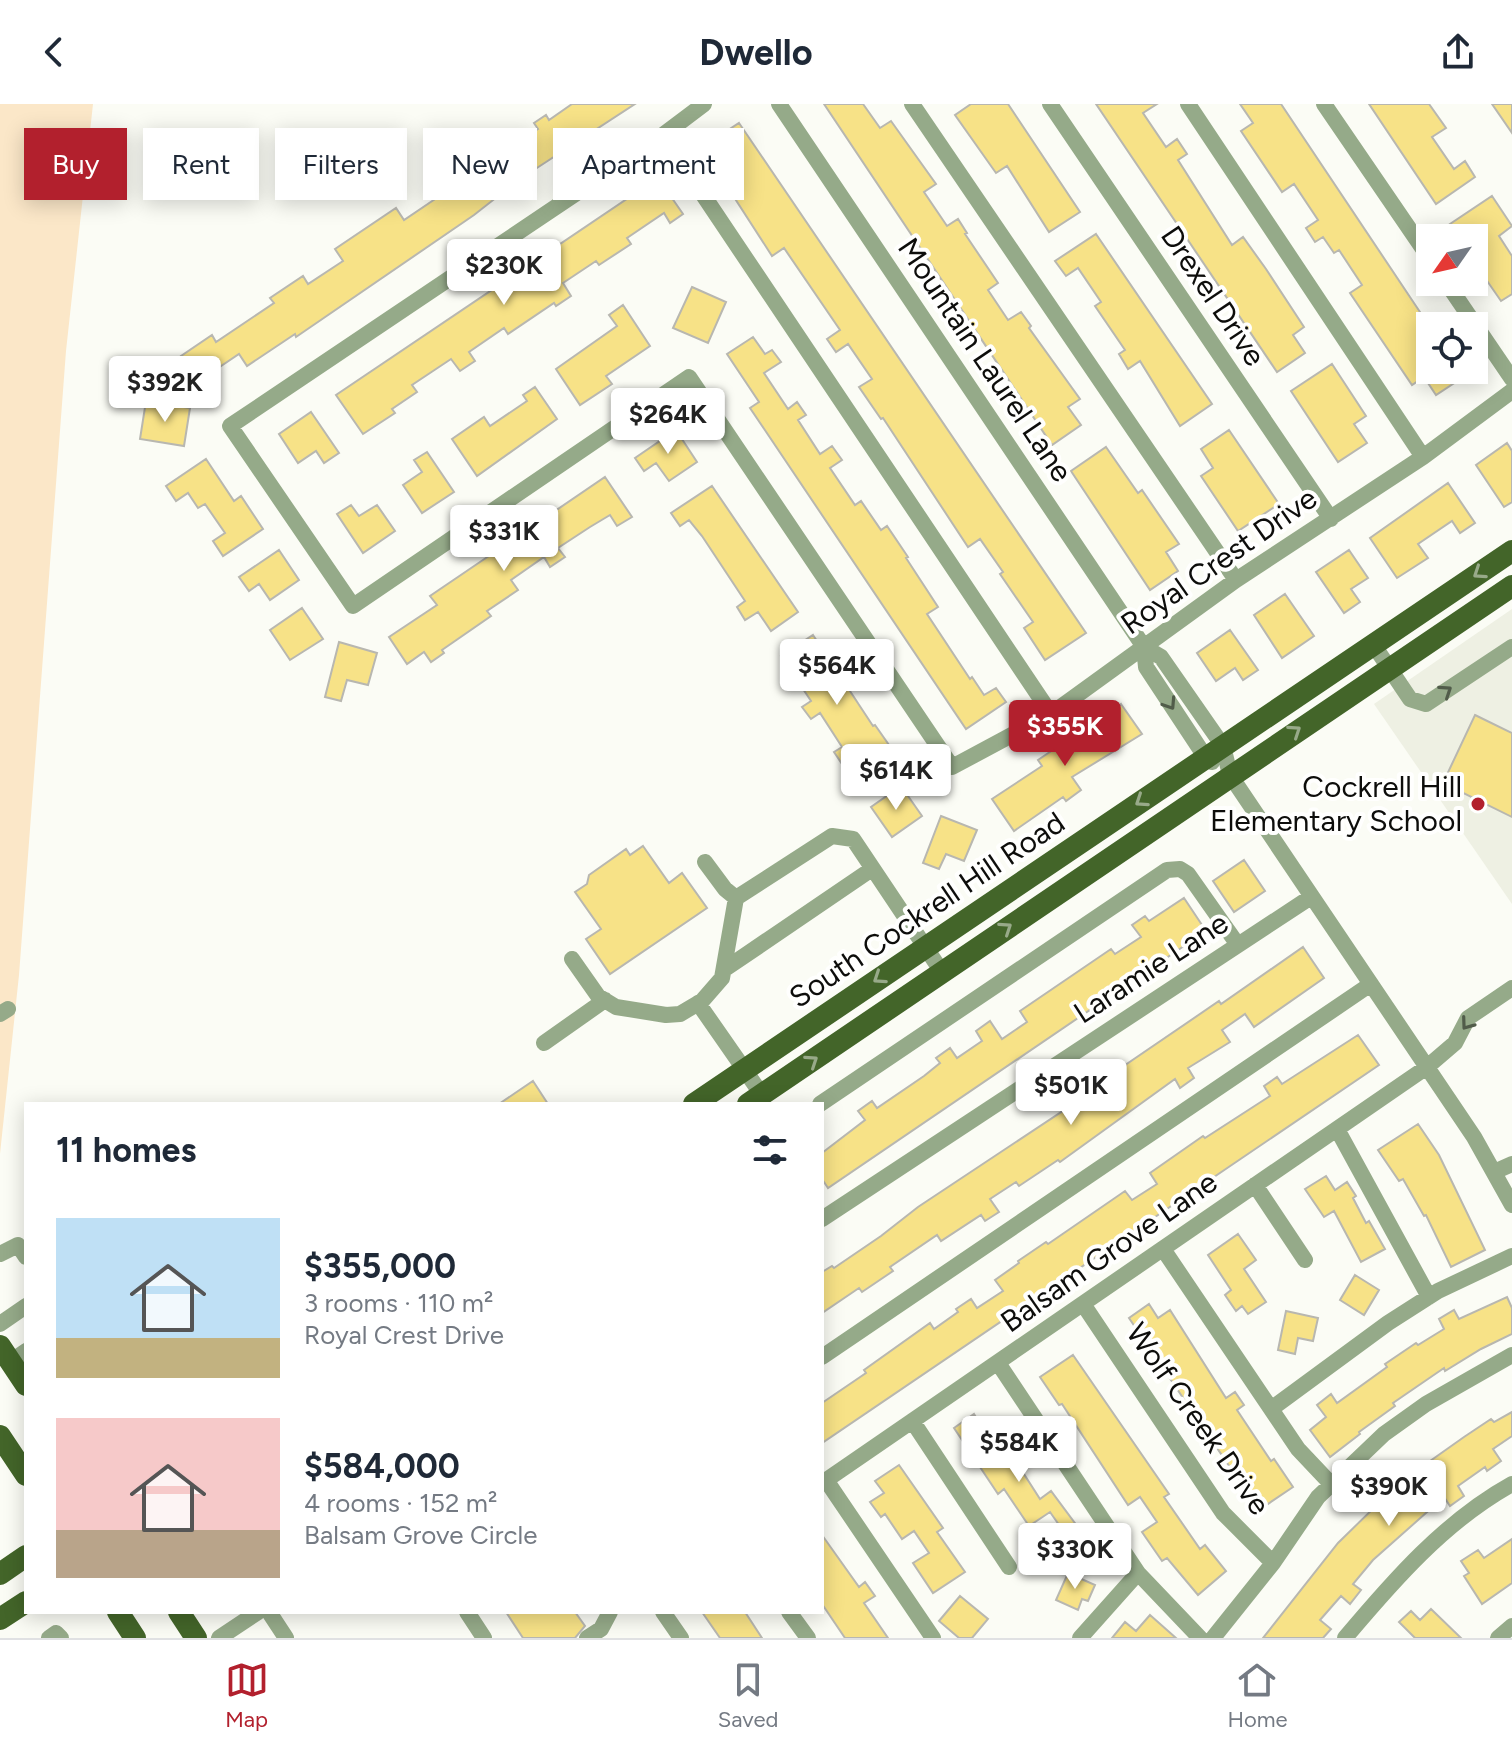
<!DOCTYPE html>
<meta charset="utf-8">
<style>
:root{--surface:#fff;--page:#f6f6f7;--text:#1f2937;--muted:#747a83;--line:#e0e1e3;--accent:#b2202d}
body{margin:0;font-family:Figtree,sans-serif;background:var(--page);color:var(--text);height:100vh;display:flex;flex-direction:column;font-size:30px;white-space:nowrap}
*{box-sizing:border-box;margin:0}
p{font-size:26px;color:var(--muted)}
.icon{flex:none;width:44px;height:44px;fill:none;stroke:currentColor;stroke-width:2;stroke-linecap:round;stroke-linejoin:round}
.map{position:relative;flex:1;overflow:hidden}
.panel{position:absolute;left:24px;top:998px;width:800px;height:512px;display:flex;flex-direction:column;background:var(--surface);border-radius:0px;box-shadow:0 4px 20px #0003}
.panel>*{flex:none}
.top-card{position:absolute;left:24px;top:24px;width:800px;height:72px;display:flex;gap:16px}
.needle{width:52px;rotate:236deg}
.tools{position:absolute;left:1416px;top:120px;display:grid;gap:16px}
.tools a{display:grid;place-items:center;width:72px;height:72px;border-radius:0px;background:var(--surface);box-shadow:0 4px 20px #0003;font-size:40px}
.price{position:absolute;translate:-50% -68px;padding:0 18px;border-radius:8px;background:#fff;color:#222;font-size:26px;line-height:52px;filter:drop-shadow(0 2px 4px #0008)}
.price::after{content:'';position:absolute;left:50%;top:48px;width:24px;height:18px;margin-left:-12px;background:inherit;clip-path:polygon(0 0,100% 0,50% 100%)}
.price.selected{background:var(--accent);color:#fff}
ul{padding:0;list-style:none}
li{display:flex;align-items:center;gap:24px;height:200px;padding:0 32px}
li span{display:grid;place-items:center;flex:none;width:224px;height:160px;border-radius:0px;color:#555}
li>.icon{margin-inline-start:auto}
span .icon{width:96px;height:96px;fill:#fffc;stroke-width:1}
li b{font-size:34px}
h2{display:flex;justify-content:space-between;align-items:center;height:96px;padding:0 32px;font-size:34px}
.pill{padding:0 28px;border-radius:0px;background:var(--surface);box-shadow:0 4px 20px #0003;font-size:28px;line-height:72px}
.pill.selected{background:var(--accent);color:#fff}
header{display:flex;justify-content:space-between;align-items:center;height:104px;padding:0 32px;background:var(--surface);font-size:36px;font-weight:700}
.dock{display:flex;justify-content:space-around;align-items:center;height:112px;border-top:2px solid var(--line);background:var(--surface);font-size:22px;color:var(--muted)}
.dock a{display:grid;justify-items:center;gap:4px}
.dock .selected{color:var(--accent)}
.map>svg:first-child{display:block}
.built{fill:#eef0e3}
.green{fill:#fbe7c8}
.building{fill:#f7e287;stroke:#b8b7b0;stroke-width:2}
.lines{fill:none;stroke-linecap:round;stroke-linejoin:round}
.minor{stroke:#95aa89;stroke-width:16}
.major{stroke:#436529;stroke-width:22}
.oneway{stroke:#98aa89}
.oneway2{stroke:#515c4a}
.poi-dot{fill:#b2202d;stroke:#fffffe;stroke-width:3}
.labels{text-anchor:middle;stroke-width:8;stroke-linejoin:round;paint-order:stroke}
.street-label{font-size:30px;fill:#0d0d0b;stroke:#fffffe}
.poi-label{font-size:30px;fill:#0d0d0b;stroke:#fffffe;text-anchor:end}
</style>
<header><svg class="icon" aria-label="back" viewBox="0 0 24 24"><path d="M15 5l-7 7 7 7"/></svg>Dwello<svg class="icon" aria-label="share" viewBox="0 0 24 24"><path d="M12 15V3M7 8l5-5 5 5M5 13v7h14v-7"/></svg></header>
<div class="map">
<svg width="1512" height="1534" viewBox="0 0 1512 1534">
<rect width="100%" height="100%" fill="#fbfcf5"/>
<path class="built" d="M1512 505V800L1374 600Z"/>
<path class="green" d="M0 0H93L66 247 19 871 0 1050Z"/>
<path class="building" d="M572 0H635L520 75 474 111 296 233 295 230 247 262 239 250 199 277 181 252 212 231 216 238 274 199 270 194 303 172 308 180 343 157 335 145 396 104 404 116 441 91 432 79 446 70 455 83 520 40 518 38 538 25 534 19 546 11 549 16Z
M824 0H863L880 24 891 17 936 80 924 88 947 122 958 115 967 129 965 130 998 179 988 186 1008 216 1021 208 1031 222 1029 224 1080 295 1068 303 1081 321 1052 341Z
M971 0H1008L1080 108 1049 128 1007 62 996 69 955 11Z
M1096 0H1157L1143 9 1166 43 1177 35 1187 50 1178 56 1232 141 1243 133 1266 165 1304 223 1293 231 1305 249 1277 268Z
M1240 0H1281L1430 223V266H1474L1436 291 1424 273 1412 281 1350 189 1362 181 1339 146 1334 149 1323 133 1315 138 1306 124 1318 116 1294 80 1282 88 1241 27 1253 19Z
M1369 0H1429L1446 24 1432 33 1454 65 1465 57 1475 73 1436 100Z
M1492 0H1512V29Z
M739 19 1086 529 1045 556 1024 524 1033 518 1000 470 1003 468 980 435 968 443 883 314 881 315 859 283 872 275 848 240 836 248 827 235 840 226 784 144 772 152 732 90 741 84 710 38Z
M658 74 683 110 670 119 664 109 627 134 631 140 599 161 596 157 563 179 571 192 556 202 554 199 508 230 504 224 469 248 475 257 460 267 451 255 412 281 417 288 392 305 395 309 363 330 336 291Z
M1492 92 1512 122 1499 132 1512 152V190L1501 197 1474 158V134H1460L1450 120Z
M1096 130 1212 300 1180 322 1140 257 1128 265 1119 250 1125 246 1095 202 1101 198 1078 164 1066 172 1055 157Z
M692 183 726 198 708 239 673 224Z
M623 201 650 242 606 272 612 280 580 301 556 265 617 222 609 211Z
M753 233 765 250 772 246 781 258 764 269 788 305 797 298 806 311 798 316 820 350 832 342 842 356 830 364 855 401 861 397 881 426 887 422 908 453 906 454 938 503 927 510 970 575 972 573 984 591 996 584 1006 598 966 625 750 304 759 298 727 250Z
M1332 260 1366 312 1354 320 1367 339 1338 358 1291 287Z
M535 283 557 315 477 372 452 335 484 313 490 322 527 297 523 291Z
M146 297 190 304 184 342 140 335Z
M311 308 339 349 324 359 316 347 298 359 279 330Z
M676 326 697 358 669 377 656 359 644 367 635 354Z
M1229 326 1279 400 1238 427 1201 372 1213 364 1201 345Z
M1507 339 1512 347V398L1504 403 1476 361Z
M1106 343 1138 389 1142 386 1179 440 1166 448 1178 467 1150 486 1071 367Z
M427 348 454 388 422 409 403 381 422 368 414 356Z
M206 355 234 397 241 392 263 425 223 452 213 437 225 429 205 400 198 404 188 389 176 397 166 382Z
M605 373 632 413 617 422 610 411 590 423 558 444 565 453 550 463 544 453 511 476 518 486 487 507 491 512 442 546 444 549 431 558 424 548 407 560 389 533 437 501 430 492Z
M1448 379 1475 419 1460 429 1452 417 1418 440 1428 454 1397 474 1370 434Z
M712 382 798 508 771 527 758 508 745 516 737 503 745 497 702 432 689 416 680 422 671 409Z
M351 401 359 412 377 401 395 427 363 449 337 410Z
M279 446 299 476 270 496 259 480 249 487 239 473Z
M1349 446 1368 474 1351 485 1360 498 1344 509 1316 468Z
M1285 490 1314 532 1282 554 1254 511Z
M302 504 323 535 290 556 270 526Z
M1230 526 1258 566 1243 576 1235 564 1216 577 1197 549Z
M813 531 873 622 875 621 896 651 866 671 856 655 844 663 834 648 842 643 820 609 811 615 802 603 811 597 781 552Z
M339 538 377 549 368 581 347 576 341 597 325 593Z
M1121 600 1142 630 1072 673 1081 686 1066 697 1063 693 1014 727 992 695 1042 662 1038 656Z
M1475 611 1512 629V713L1443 679Z
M901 682 922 712 892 733 871 703Z
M941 712 977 726 964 757 946 750 939 765 923 759Z
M643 742 669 779 682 769 707 804 610 870 586 835 601 825 575 788 587 780 589 771 626 745 630 751Z
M1244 756 1265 787 1234 808 1213 777Z
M1184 794 1206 827 828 1084 822 1075V1049L865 1016 858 1007 872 997 877 1004 924 972 940 959 936 954 950 944 957 954 982 937 976 927 990 917 1002 935 1027 918 1020 907 1111 845 1115 850 1141 833 1132 821 1145 812 1149 817Z
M1303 843 1324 874 1254 923 1245 910 1222 926 1230 938 1188 964 1194 974 1180 984 1175 975 1060 1058 1058 1056 1019 1082 1016 1078 990 1095 999 1108 985 1117 981 1111 941 1137 937 1131 890 1163 893 1167 862 1188 859 1184 822 1209V1168L832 1162 834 1164 881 1132 918 1103 1117 971 1115 968 1219 897 1221 900Z
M1358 931 1379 961 822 1339V1299L866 1269 864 1266 930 1219 934 1225 958 1208 956 1205 971 1195 977 1204 1003 1187 995 1176 1019 1159 1018 1157 1046 1138 1048 1140 1125 1087 1132 1096 1157 1080 1150 1069 1203 1032 1205 1034 1270 992 1264 982 1277 973 1282 980Z
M533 977 548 1000H499Z
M1418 1020 1439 1051 1485 1146 1451 1163 1426 1111 1424 1112 1403 1075 1399 1077 1378 1046Z
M1326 1072 1335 1086 1347 1078 1356 1092 1353 1094 1366 1119 1369 1117 1385 1145 1361 1158 1334 1107 1324 1113 1305 1085Z
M1238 1130 1256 1156 1244 1165 1266 1198 1248 1210 1242 1202 1236 1207 1225 1191 1231 1186 1208 1151Z
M1355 1171 1379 1186 1364 1211 1340 1196Z
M1507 1193 1512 1204V1230L1481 1245 1445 1267 1444 1264 1393 1299 1395 1302 1359 1328 1360 1330 1330 1353 1310 1326 1326 1313 1317 1301 1331 1290 1337 1299 1387 1263 1385 1260 1416 1239 1418 1241 1444 1225 1439 1215 1454 1206 1459 1215Z
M1149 1200 1158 1214 1170 1206 1226 1294 1235 1288 1244 1301 1237 1306 1271 1357 1274 1355 1293 1383 1259 1406 1129 1214Z
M1286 1207 1318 1214 1313 1237 1298 1234 1295 1250 1278 1246Z
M1073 1251 1169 1390 1164 1393 1200 1445 1205 1441 1226 1467 1198 1491 1167 1454 1162 1457 1142 1428 1157 1418 1140 1393 1128 1401 1062 1300 1059 1301 1040 1273Z
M1512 1308V1332L1493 1345 1501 1357 1487 1367 1485 1363 1458 1382 1464 1392 1450 1402 1444 1393 1373 1456 1353 1480 1361 1486 1350 1500 1341 1492 1320 1516 1331 1525 1323 1534H1263L1338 1439 1384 1394 1423 1362 1464 1333 1491 1315 1494 1318Z
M974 1310 982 1323 994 1316 1003 1329 999 1331 1040 1395 1051 1387 1092 1442 1067 1459 1051 1436 1064 1428 1050 1408 1029 1422 1004 1385 998 1390 954 1324Z
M899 1361 943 1424 937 1428 965 1468 933 1489 913 1459 929 1449 914 1427 902 1435 885 1410 881 1413 870 1398 884 1389 875 1377Z
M822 1431 859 1483 865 1478 875 1492 864 1499 888 1534H845L822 1500Z
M1512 1435V1479L1482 1500 1464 1472 1469 1469 1461 1457 1478 1446 1484 1454Z
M1068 1469 1095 1481 1088 1497 1082 1495 1078 1506 1056 1496Z
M960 1492 988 1515 972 1534H959L939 1517Z
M1431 1505 1461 1534H1415L1399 1518 1411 1507 1420 1516Z
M506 1508H575L585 1522 575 1534H523Z
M702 1508H745L762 1534H720Z
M1150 1511 1176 1534H1112L1125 1518 1136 1527Z"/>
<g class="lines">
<path class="minor" d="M704 0 663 31 230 322 353 502 689 273 952 663 1051 610 1236 476 1423 353 1512 287
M779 0 1144 543 1161 553 1223 642 1230 671 1474 1033 1512 1101
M912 0 1236 476
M1050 0 1331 415
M1188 0 1423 353
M1324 0 1430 155
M663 31 1051 610
M1446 178 1512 275
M1373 540 1410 595 1426 600 1512 543
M1144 543 1146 563 1206 654 1212 658
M705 758 725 785 736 794
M572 855 598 892 616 903 666 911 680 910 702 897 722 874 736 794 832 732 853 735 942 868
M725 865 872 765
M698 899 762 991
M0 910 8 905
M544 939 605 896
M820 1000 1167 766 1180 765 1188 770 1238 841
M1337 1025 1429 1193
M1494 1068 1512 1060
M1255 1081 1305 1156
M822 1115 1311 793
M1163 1145 1298 1345 1332 1381
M0 1150 18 1141 26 1153
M1083 1200 1223 1409 1273 1459
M0 1220 26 1202
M822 1253 1371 880
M10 1258 26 1247
M998 1259 1138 1469 1200 1534
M1271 1305 1388 1219 1438 1187 1512 1152
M913 1318 1009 1463
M826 1376 933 1534
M822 1379 1427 963 1455 939 1468 914 1512 884
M269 1508 286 1534
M467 1508 484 1534
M663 1508 681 1534
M789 1508 808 1534
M49 1534 56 1529 61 1534
M219 1534 258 1508
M587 1534 601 1525 610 1508
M1080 1534 1138 1469
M1213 1534 1273 1459 1318 1393 1384 1330 1426 1300 1512 1251
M1345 1534C1393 1477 1445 1417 1512 1380
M1498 1534 1512 1522"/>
<path class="major" d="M694 1000 1512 447
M748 1000 1512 482
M0 1242 26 1281
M0 1332 26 1371
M0 1470 26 1452
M118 1508 135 1534
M179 1508 196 1534
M0 1515 26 1498"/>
</g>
<defs><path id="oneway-chevron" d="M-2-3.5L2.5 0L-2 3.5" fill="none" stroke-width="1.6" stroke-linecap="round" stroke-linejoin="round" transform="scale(2)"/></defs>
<g class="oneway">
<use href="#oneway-chevron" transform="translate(1479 469) rotate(146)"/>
<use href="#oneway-chevron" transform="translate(1295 627) rotate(-34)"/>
<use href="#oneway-chevron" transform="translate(1141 697) rotate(146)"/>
<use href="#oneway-chevron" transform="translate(1006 824) rotate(-34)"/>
<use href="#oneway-chevron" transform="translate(879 874) rotate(146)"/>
<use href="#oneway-chevron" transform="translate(812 957) rotate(-34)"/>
</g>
<g class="oneway2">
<use href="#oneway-chevron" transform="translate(1446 587) rotate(-34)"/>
<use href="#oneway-chevron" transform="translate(1170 600) rotate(57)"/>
<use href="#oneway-chevron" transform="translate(1467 920) rotate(126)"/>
</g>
<circle class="poi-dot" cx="1478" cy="700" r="8"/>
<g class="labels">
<g class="street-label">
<text transform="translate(1213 192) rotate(56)" y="10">Drexel Drive</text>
<text transform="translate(985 256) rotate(56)" y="10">Mountain Laurel Lane</text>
<text transform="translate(1219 457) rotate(-35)" y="10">Royal Crest Drive</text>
<text transform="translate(927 806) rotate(-34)" y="10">South Cockrell Hill Road</text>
<text transform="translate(1151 864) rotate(-33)" y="10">Laramie Lane</text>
<text transform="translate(1109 1148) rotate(-35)" y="10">Balsam Grove Lane</text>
<text transform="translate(1198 1315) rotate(55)" y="10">Wolf Creek Drive</text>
</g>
<g class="poi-label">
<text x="1462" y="693">Cockrell Hill<tspan x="1462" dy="34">Elementary School</tspan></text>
</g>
</g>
</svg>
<div class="tools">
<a><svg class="needle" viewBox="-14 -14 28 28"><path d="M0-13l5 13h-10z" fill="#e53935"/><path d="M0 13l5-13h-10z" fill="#747a83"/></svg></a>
<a><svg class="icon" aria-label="locate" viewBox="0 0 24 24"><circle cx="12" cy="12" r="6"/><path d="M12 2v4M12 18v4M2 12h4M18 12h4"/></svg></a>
</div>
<b class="price" style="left:504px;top:203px">$230K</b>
<b class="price" style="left:165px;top:320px">$392K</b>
<b class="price" style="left:668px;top:352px">$264K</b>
<b class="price" style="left:504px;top:469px">$331K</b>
<b class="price" style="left:837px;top:603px">$564K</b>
<b class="price selected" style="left:1065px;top:664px">$355K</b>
<b class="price" style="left:896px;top:708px">$614K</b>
<b class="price" style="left:1071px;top:1023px">$501K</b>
<b class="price" style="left:1019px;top:1380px">$584K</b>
<b class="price" style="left:1389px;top:1424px">$390K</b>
<b class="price" style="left:1075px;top:1487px">$330K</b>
<div class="top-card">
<a class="pill selected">Buy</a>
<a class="pill">Rent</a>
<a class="pill">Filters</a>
<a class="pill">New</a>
<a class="pill">Apartment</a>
</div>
<section class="panel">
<h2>11 homes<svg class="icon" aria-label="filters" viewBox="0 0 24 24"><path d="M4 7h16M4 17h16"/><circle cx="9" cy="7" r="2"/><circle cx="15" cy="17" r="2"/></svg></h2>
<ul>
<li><span style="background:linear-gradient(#bfe0f5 75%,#c2b280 0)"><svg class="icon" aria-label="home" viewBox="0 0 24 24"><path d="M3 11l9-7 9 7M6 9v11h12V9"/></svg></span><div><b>$355,000</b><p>3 rooms · 110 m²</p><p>Royal Crest Drive</p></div></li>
<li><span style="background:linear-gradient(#f6c9c9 70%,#b9a48a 0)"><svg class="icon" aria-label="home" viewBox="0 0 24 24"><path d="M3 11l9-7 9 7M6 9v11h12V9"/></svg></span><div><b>$584,000</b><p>4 rooms · 152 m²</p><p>Balsam Grove Circle</p></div></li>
</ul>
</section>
</div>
<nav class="dock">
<a class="selected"><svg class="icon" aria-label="map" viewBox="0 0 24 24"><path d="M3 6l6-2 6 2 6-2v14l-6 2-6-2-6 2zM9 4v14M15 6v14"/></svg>Map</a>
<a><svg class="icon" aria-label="saved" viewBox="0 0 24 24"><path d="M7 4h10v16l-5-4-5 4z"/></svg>Saved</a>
<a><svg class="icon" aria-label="home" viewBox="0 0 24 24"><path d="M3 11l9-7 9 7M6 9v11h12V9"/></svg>Home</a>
</nav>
